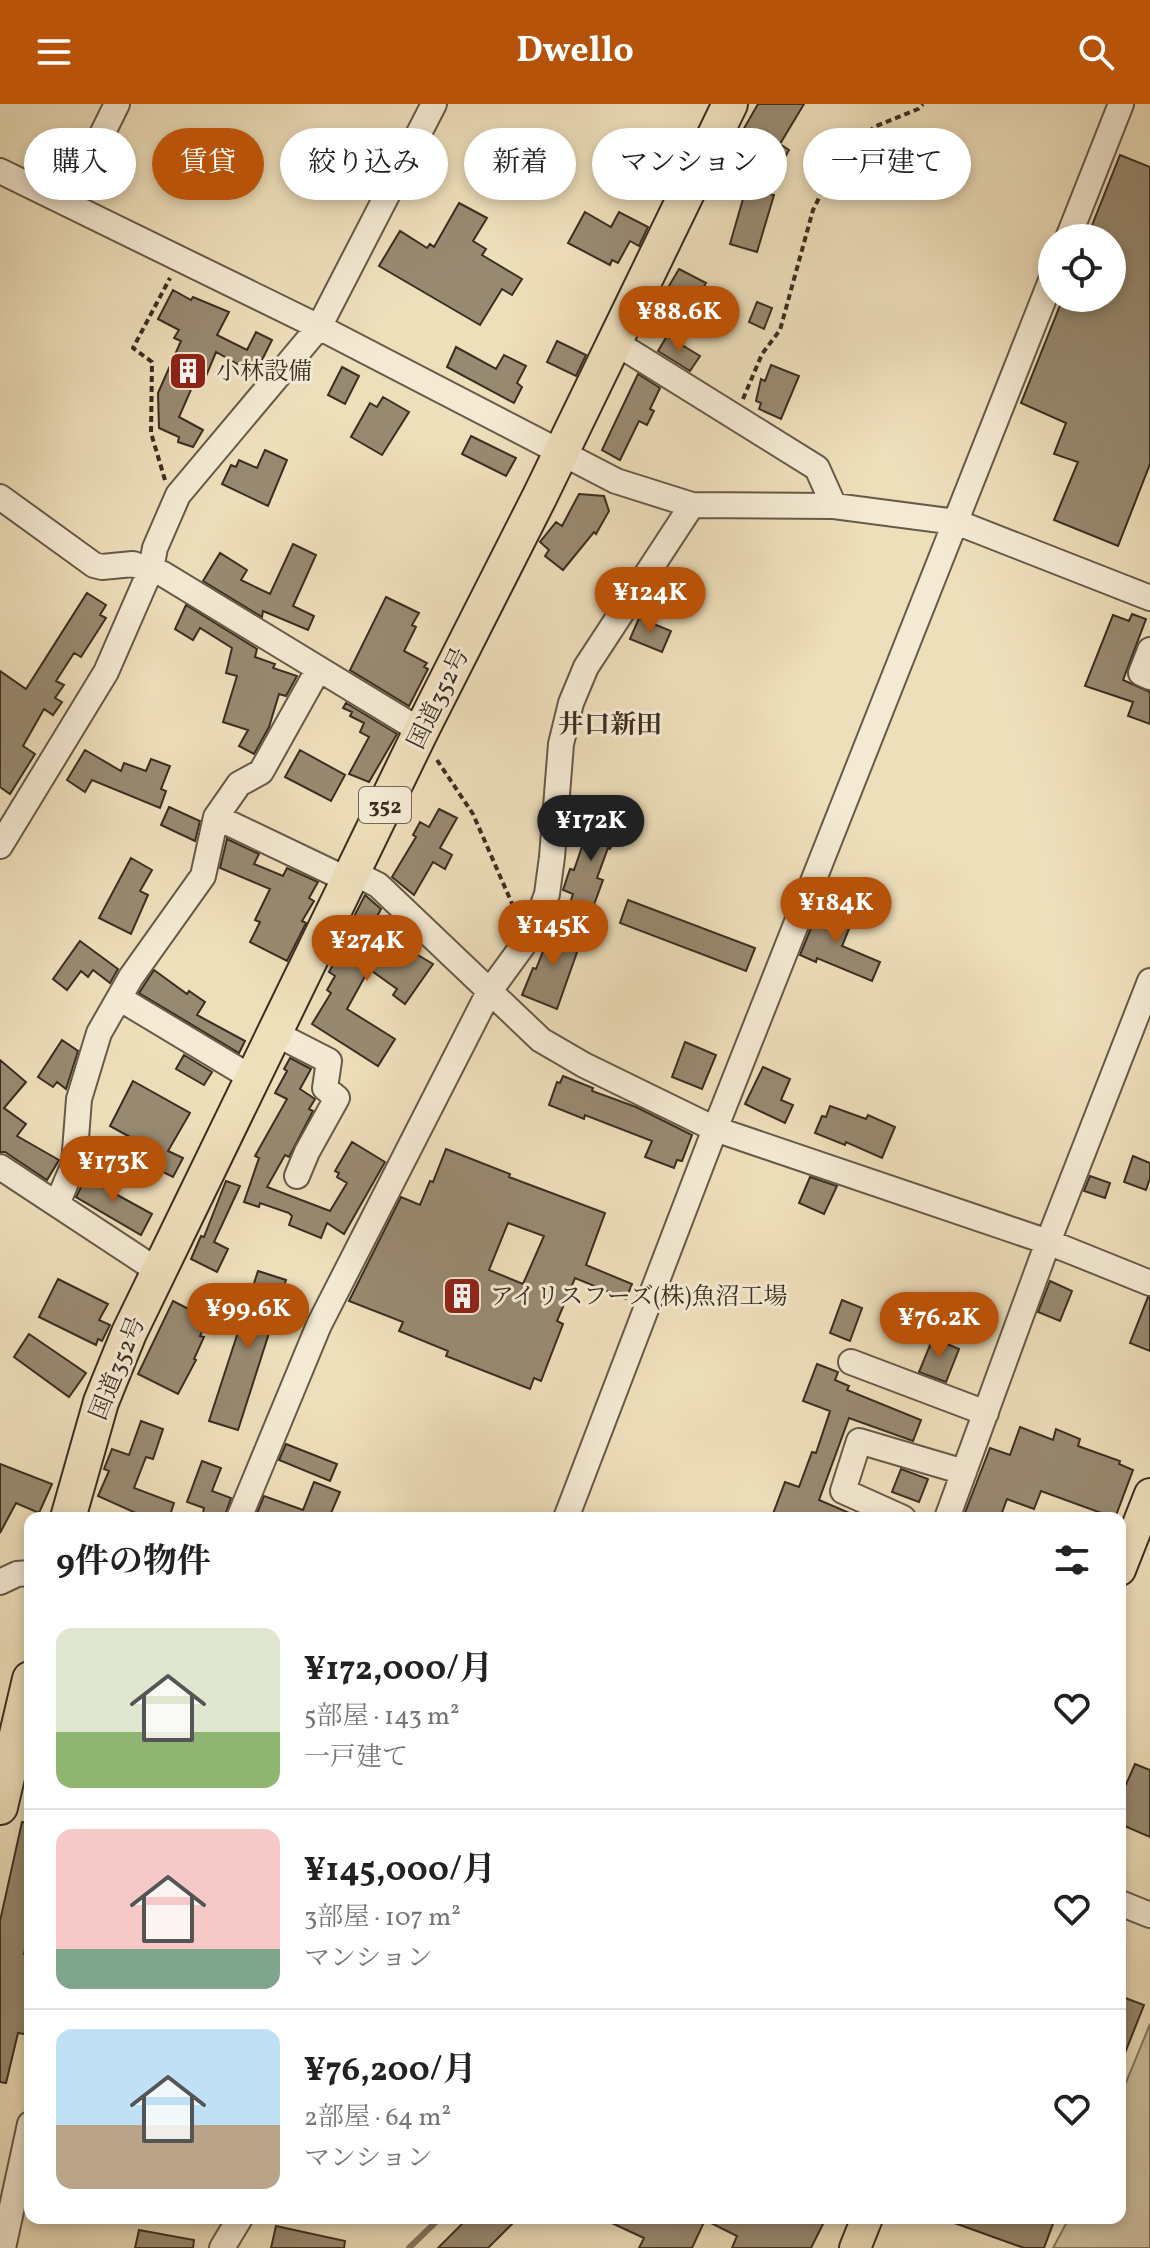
<!DOCTYPE html>
<html lang="ja">
<meta charset="utf-8">
<style>
:root{--surface:#fff;--page:#f2f2f2;--text:#222;--muted:#767676;--line:#e0e0e0;--accent:#b45309}
body{margin:0;font-family:Vollkorn,"Noto Serif JP",serif;background:var(--page);color:var(--text);height:100vh;display:flex;flex-direction:column;font-size:30px;white-space:nowrap}
*{box-sizing:border-box;margin:0}
p{font-size:26px;color:var(--muted)}
.icon{flex:none;width:44px;height:44px;fill:none;stroke:currentColor;stroke-width:2;stroke-linecap:round;stroke-linejoin:round}
.map{position:relative;flex:1;overflow:hidden}
.drawer{position:absolute;left:24px;top:1408px;width:1102px;height:712px;display:flex;flex-direction:column;background:var(--surface);border-radius:16px;box-shadow:0 4px 12px #0003}
.drawer>*{flex:none}
.hud{position:absolute;left:24px;top:24px;width:1102px;height:72px;display:flex;gap:16px}
.controls{position:absolute;left:1038px;top:120px;display:grid;gap:16px}
.controls a{display:grid;place-items:center;width:88px;height:88px;border-radius:50%;background:var(--surface);box-shadow:0 4px 12px #0003;font-size:40px}
.price{position:absolute;translate:-50% -68px;padding:0 18px;border-radius:28px;background:var(--accent);color:#fff;font-size:26px;line-height:52px;filter:drop-shadow(0 2px 4px #0008)}
.price::after{content:'';position:absolute;left:50%;top:48px;width:24px;height:18px;margin-left:-12px;background:inherit;clip-path:polygon(0 0,100% 0,50% 100%)}
.price.on{background:#222;color:#fff}
ul{padding:0;list-style:none}
li{display:flex;align-items:center;gap:24px;height:200px;padding:0 32px}
li+li{border-top:2px solid var(--line)}
li span{display:grid;place-items:center;flex:none;width:224px;height:160px;border-radius:16px;color:#555}
li>.icon{margin-inline-start:auto}
span .icon{width:96px;height:96px;fill:#fffc;stroke-width:1}
li b{font-size:34px}
h2{display:flex;justify-content:space-between;align-items:center;height:96px;padding:0 32px;font-size:34px}
.chip{padding:0 28px;border-radius:36px;background:var(--surface);box-shadow:0 4px 12px #0003;font-size:28px;line-height:72px}
.chip.on{background:var(--accent);color:#fff}
header{display:flex;justify-content:space-between;align-items:center;height:104px;padding:0 32px;background:var(--accent);color:#fff;font-size:36px;font-weight:700}
.map>svg:first-child{display:block}
.green{fill:#cfc1a1;stroke:#847861;stroke-width:2}
.lines{fill:none;stroke-linecap:round;stroke-linejoin:round}
.stream{stroke:#81745e;stroke-width:6}
.building{fill:#988a71;stroke:#3a2e21;stroke-width:2;fill-rule:evenodd}
.minor-casing{stroke:#675a48;stroke-width:28}
.major-casing{stroke:#3a2e21;stroke-width:34}
.highway-casing{stroke:#3a2e21;stroke-width:38}
.path{stroke:#3a2e21;stroke-width:4;stroke-dasharray:6 4;stroke-linecap:butt}
.minor{stroke:#f4ead3;stroke-width:24}
.major{stroke:#eedfbb;stroke-width:30}
.highway{stroke:#eedfbb;stroke-width:34}
.labels{text-anchor:middle;stroke-width:6;stroke-linejoin:round;paint-order:stroke}
.shield{fill:#f4ead3;stroke:#726656;stroke-width:2}
.shield-label{font-size:22px;font-weight:bold;fill:#3a2e21}
.poi-label{font-size:24px;fill:#3a2e21;stroke:#f4ead3;text-anchor:start}
.street-label{font-size:24px;fill:#3a2e21;stroke:#f4ead3}
.neighbourhood-label{font-size:26px;font-weight:bold;fill:#3a2e21;stroke:#f4ead3}
</style>
<header><svg class="icon" aria-label="menu" viewBox="0 0 24 24"><path d="M4 6h16M4 12h16M4 18h16"/></svg>Dwello<svg class="icon" aria-label="search" viewBox="0 0 24 24"><circle cx="10" cy="10" r="6"/><path d="M15 15l6 6"/></svg></header>
<div class="map">
<svg width="1150" height="2144" viewBox="0 0 1150 2144">
<rect width="100%" height="100%" fill="#eedfbb"/>
<filter id="stains"><feTurbulence type="fractalNoise" baseFrequency=".0025" numOctaves="4"/><feColorMatrix values="0 0 0 0 .2 0 0 0 0 .09 0 0 0 0 .02 0 0 0 .5 -.17"/></filter>
<radialGradient id="worn" r=".72"><stop offset=".6" stop-color="#630" stop-opacity="0"/><stop offset="1" stop-color="#630" stop-opacity=".3"/></radialGradient>
<path class="green" d="M1150 1920V2144H1053L1069 2114H1120V1993Z"/>
<g class="lines">
<path class="stream" d="M409 2144 440 2114"/>
</g>
<path class="building" d="M758 0H804L780 40 789 46 765 89 774 91 757 148 730 140 749 74 732 65 743 44 735 40Z
M645 30 665 41 641 84 621 72Z
M1120 51 1150 63V360L1118 442 1054 416 1078 358 1054 350 1066 319 1021 299 1063 194H1112V134H1087Z
M459 99 487 114 473 137 486 145 482 151 522 175 512 191 502 185 480 221 379 162 400 127 427 144 430 140 434 143Z
M585 108 611 123 619 108 648 123 639 142 630 137 618 159 612 156 610 161 568 139Z
M679 165 706 179 690 208 685 205 670 231 651 219 669 189 666 187Z
M173 186 191 196 193 193 229 208 217 231 247 246 256 228 272 236 255 270 216 248 204 277 196 274 179 313 203 326 193 343 178 338 179 333 159 324 158 289 181 237 174 234 179 226 158 215Z
M757 198 772 204 764 225 749 218Z
M667 232 700 252 690 267 658 247Z
M557 237 586 251 576 272 547 258Z
M456 243 496 265 504 251 526 262 517 279 522 283 514 299 447 263Z
M771 261 799 272 781 315 759 305 761 299 756 297 761 275 765 277Z
M342 263 359 272 345 300 328 291Z
M638 270 660 284 650 305 654 307 647 321 639 317 620 356 602 346Z
M383 293 409 308 382 351 351 333 370 299 377 303Z
M471 332 516 354 506 372 462 350Z
M265 346 287 356 268 402 222 380 231 361 236 363 239 356 257 364Z
M579 390 604 392 609 407 596 430 594 428 563 466 545 452 549 446 540 438 556 418 562 422Z
M293 440 316 451 293 502 314 512 308 526 263 507 262 513 203 477 220 449 247 466 241 476 270 490Z
M87 489 106 501 100 511 106 514 81 553 74 549 56 577 64 581 55 594 62 598 53 611 44 605 23 642 35 650 10 690 0 683V567L26 585Z
M386 493 419 509 412 521 416 523 404 547 427 559 424 563 428 565 409 602 350 566Z
M186 501 257 545 255 553 275 560 273 564 297 572 286 592 279 590 269 623 254 650 239 642 248 626 223 618 237 572 226 569 232 544 200 524 193 536 175 525Z
M1132 510 1146 515 1123 576 1150 588V620L1128 612 1133 598 1085 582 1113 511 1129 517Z
M639 514 671 527 662 548 630 535Z
M346 599 397 630 369 678 349 670 369 633 360 628 364 619 350 612 352 608 343 604Z
M85 646 121 667 124 659 146 667 151 655 170 662 161 685 166 687 160 704 92 676 85 688 67 676Z
M300 646 345 671 331 697 285 673Z
M169 703 200 717 195 737 161 721Z
M439 705 457 714 440 744 452 751 445 765 433 758 414 791 392 773 416 733 413 731 420 718 429 723Z
M591 711 620 723 610 745 608 744 597 774 603 776 592 806 570 799 573 790 563 786 570 765 574 766 585 734 582 733Z
M227 735 259 750 254 760 283 772 287 764 318 778 309 794 314 797 302 817 306 819 287 857 250 838 260 818 255 816 270 785 220 764Z
M131 754 152 766 140 787 148 791 131 830 99 814Z
M365 791 381 805 371 824 409 850 411 847 433 860 405 900 393 891 397 885 369 865 347 905 395 935 378 962 312 920 331 889 327 886 335 872 329 868 347 836 343 834Z
M628 796 755 844 746 867 620 819Z
M820 802 853 815 842 842 880 858 872 877 817 854 816 858 800 851Z
M553 822 582 834 557 905 522 891 533 864 536 865Z
M80 837 118 865 110 879 93 866 88 873 81 867 67 886 53 875Z
M154 866 187 890 189 887 205 898 197 911 245 937 239 949 139 889Z
M62 936 78 947 66 985 57 978 53 983 38 973Z
M685 938 716 951 702 985 672 973Z
M184 951 212 968 204 981 176 965Z
M290 954 311 965 300 985 315 995 309 1005 313 1007 289 1053 285 1051 267 1083 330 1107 347 1079 337 1073 339 1069 335 1067 352 1038 385 1058 344 1130 327 1119 321 1134 289 1121 292 1112 289 1109 260 1099 259 1103 244 1098 259 1054 255 1052 287 995 275 989 287 967 284 965Z
M0 956 26 978 4 1004 26 1020 17 1032 59 1056 47 1076 5 1048H0Z
M763 963 790 975 781 996 793 1001 785 1019 745 1000Z
M563 972 593 984 592 987 636 1003 692 1031 682 1057 677 1056 674 1064 645 1053 652 1037 585 1011 584 1015 549 1001 557 978 560 979Z
M133 977 190 1009 168 1047 183 1054 173 1073 143 1058 150 1044 110 1022Z
M830 1002 866 1015 868 1011 895 1023 882 1054 846 1038 845 1041 815 1029 822 1012 826 1013Z
M446 1045 510 1070 509 1073 605 1109 586 1161 632 1180 626 1195 575 1174 557 1217 563 1220 541 1277 534 1274 530 1285 446 1252 448 1247 399 1227 403 1218 349 1197 401 1093 420 1101 430 1077 433 1078ZM508 1119 544 1132 523 1180 489 1166Z
M1133 1052 1150 1059V1074L1146 1086 1124 1078Z
M90 1066 105 1074 101 1082 152 1110 141 1131 76 1093Z
M1090 1072 1110 1079 1105 1094 1084 1087Z
M810 1073 837 1082 824 1110 799 1099Z
M226 1077 240 1082 214 1138 228 1145 217 1168 191 1155 201 1132 204 1133Z
M258 1167 286 1176 238 1326 209 1317Z
M58 1175 108 1200 99 1216 110 1221 102 1237 98 1235 96 1241 39 1213Z
M1050 1177 1072 1187 1060 1217 1038 1208Z
M1148 1193 1150 1194V1247L1130 1239Z
M842 1196 862 1204 850 1237 830 1229Z
M173 1197 208 1215 200 1232 204 1233 194 1255 196 1256 178 1290 138 1270Z
M29 1230 86 1269 69 1293 14 1253Z
M933 1234 959 1245 946 1278 919 1268Z
M817 1260 838 1268 835 1276 849 1282 847 1286 921 1316 913 1337 849 1314 819 1396 861 1414H785L773 1410 785 1378 799 1383 812 1348 816 1349 830 1307 803 1297Z
M141 1317 163 1325 153 1355 146 1353 134 1384 174 1399 169 1414H135L136 1409 98 1392 109 1367 104 1365 112 1345 129 1351Z
M1020 1323 1053 1336 1056 1325 1080 1335 1078 1342 1120 1357 1119 1360 1133 1366 1115 1414 1041 1387 1034 1405 1007 1395 1000 1414H963L990 1344 1010 1351Z
M286 1340 337 1360 330 1377 279 1356Z
M202 1357 221 1364 212 1387 231 1394 224 1414H202L204 1404 187 1398Z
M0 1360 52 1380 39 1409 16 1399 0 1429Z
M901 1365 928 1375 919 1398 892 1388Z
M314 1378 340 1388 329 1414H255L264 1392 303 1406Z
M1135 1660 1150 1666V1733L1120 1720V1694Z
M22 1718 30 1719V1825L24 1850 30 1851V1931L18 1929 6 1979 0 1978V1817Z
M1120 1892 1144 1901 1121 1959H1120Z
M468 2114H518L488 2144H438Z
M601 2114H826L811 2144H732L737 2132 705 2116 692 2144H639L644 2134Z
M946 2114H1045L1054 2117 1044 2144H1024L946 2116Z
M276 2122 345 2137 344 2144H271Z
M139 2126 194 2136 193 2144H135Z"/>
<g class="lines">
<g class="minor-casing">
<path id="minor" d="M0 67 319 223 616 377 692 401 834 402 956 418 1150 494
M68 99 117 0
M1068 134 1121 0
M613 237 817 364 834 402
M0 393 94 461 102 463 133 460 163 470 421 627
M1150 546 1141 569 1150 573
M216 713 348 776
M0 742 106 568 151 465 155 444 178 391 319 223 434 0
M352 768 378 781 541 936 584 961 715 1025 1048 1138 1150 1179
M119 894 252 974
M286 935 329 957 325 984 337 994 307 1048 297 1072
M0 1063 158 1167
M57 1100 74 1060 79 995 99 929 131 873 203 772 216 713 239 680 261 668 318 566
M851 1258 986 1309
M239 1414 319 1221 489 888 527 836 539 812 547 790 552 753 561 640 571 599 586 563 692 401
M566 1414 715 1025 1052 174
M903 1414 843 1387 859 1337 964 1368
M947 1414 1048 1138 1150 877
M0 1478 17 1470 30 1469
M1120 1799 1150 1811
M3 2144 30 2020
M222 2144 240 2114"/>
</g>
<g class="major-casing">
<path id="major" d="M1120 1466 1150 1390
M855 2144 867 2114"/>
</g>
<g class="highway-casing">
<path id="highway" d="M68 1414 101 1298 129 1229 421 627 540 392 730 0
M0 1703 30 1575"/>
</g>
<path class="path" d="M743 295 762 250 780 226 813 106 831 70 874 23 918 5 923 0
M165 376 151 329 152 258 133 244 170 174
M437 656 473 710 517 811"/>
<use href="#minor" class="minor"/>
<use href="#major" class="major"/>
<use href="#highway" class="highway"/>
</g>
<defs>
<g id="building-square" transform="scale(2)"><rect x="-9" y="-9" width="18" height="18" rx="4" fill="#8f2418" stroke="#f4ead3"/><path d="M-4-6H4V6H1V3H-1V6H-4ZM-2.5-4.3h1.7v1.8h-1.7ZM.8-4.3h1.7v1.8H.8ZM-2.5-1h1.7V.8h-1.7ZM.8-1h1.7V.8H.8Z" fill="#fff"/></g>
</defs>
<g fill-rule="evenodd">
<use href="#building-square" x="188" y="267"/>
<use href="#building-square" x="462" y="1192"/>
</g>
<g class="labels">
<rect class="shield" x="359" y="683" width="52" height="36" rx="6"/>
<g class="shield-label">
<text x="385" y="709">352</text>
</g>
<g class="poi-label">
<text x="216" y="275">小林設備</text>
<text x="490" y="1200">アイリスフーズ(株)魚沼工場</text>
</g>
<g class="street-label">
<text transform="translate(438 594) rotate(-64)" y="8">国道352号</text>
<text transform="translate(117 1264) rotate(-68)" y="8">国道352号</text>
</g>
<g class="neighbourhood-label">
<text x="610" y="629">井口新田</text>
</g>
</g>
<rect width="100%" height="100%" filter="url(#stains)"/>
<rect width="100%" height="100%" fill="url(#worn)"/>
</svg>
<div class="controls">
<a><svg class="icon" aria-label="locate" viewBox="0 0 24 24"><circle cx="12" cy="12" r="6"/><path d="M12 2v4M12 18v4M2 12h4M18 12h4"/></svg></a>
</div>
<b class="price" style="left:679px;top:250px">¥88.6K</b>
<b class="price" style="left:650px;top:531px">¥124K</b>
<b class="price on" style="left:591px;top:759px">¥172K</b>
<b class="price" style="left:836px;top:841px">¥184K</b>
<b class="price" style="left:553px;top:864px">¥145K</b>
<b class="price" style="left:367px;top:879px">¥274K</b>
<b class="price" style="left:113px;top:1100px">¥173K</b>
<b class="price" style="left:248px;top:1247px">¥99.6K</b>
<b class="price" style="left:939px;top:1256px">¥76.2K</b>
<div class="hud">
<a class="chip">購入</a>
<a class="chip on">賃貸</a>
<a class="chip">絞り込み</a>
<a class="chip">新着</a>
<a class="chip">マンション</a>
<a class="chip">一戸建て</a>
</div>
<section class="drawer">
<h2>9件の物件<svg class="icon" aria-label="filters" viewBox="0 0 24 24"><path d="M4 7h16M4 17h16"/><circle cx="9" cy="7" r="2"/><circle cx="15" cy="17" r="2"/></svg></h2>
<ul>
<li><span style="background:linear-gradient(#dfe7d0 65%,#8fb573 0)"><svg class="icon" aria-label="home" viewBox="0 0 24 24"><path d="M3 11l9-7 9 7M6 9v11h12V9"/></svg></span><div><b>¥172,000/月</b><p>5部屋 · 143 m²</p><p>一戸建て</p></div><svg class="icon" aria-label="heart" viewBox="0 0 24 24"><path d="M12 20l-8-8c-3-5 5-10 8-4 3-6 11-1 8 4z"/></svg></li>
<li><span style="background:linear-gradient(#f6c9c9 75%,#7fa58c 0)"><svg class="icon" aria-label="home" viewBox="0 0 24 24"><path d="M3 11l9-7 9 7M6 9v11h12V9"/></svg></span><div><b>¥145,000/月</b><p>3部屋 · 107 m²</p><p>マンション</p></div><svg class="icon" aria-label="heart" viewBox="0 0 24 24"><path d="M12 20l-8-8c-3-5 5-10 8-4 3-6 11-1 8 4z"/></svg></li>
<li><span style="background:linear-gradient(#bfe0f5 60%,#b9a48a 0)"><svg class="icon" aria-label="home" viewBox="0 0 24 24"><path d="M3 11l9-7 9 7M6 9v11h12V9"/></svg></span><div><b>¥76,200/月</b><p>2部屋 · 64 m²</p><p>マンション</p></div><svg class="icon" aria-label="heart" viewBox="0 0 24 24"><path d="M12 20l-8-8c-3-5 5-10 8-4 3-6 11-1 8 4z"/></svg></li>
</ul>
</section>
</div>
